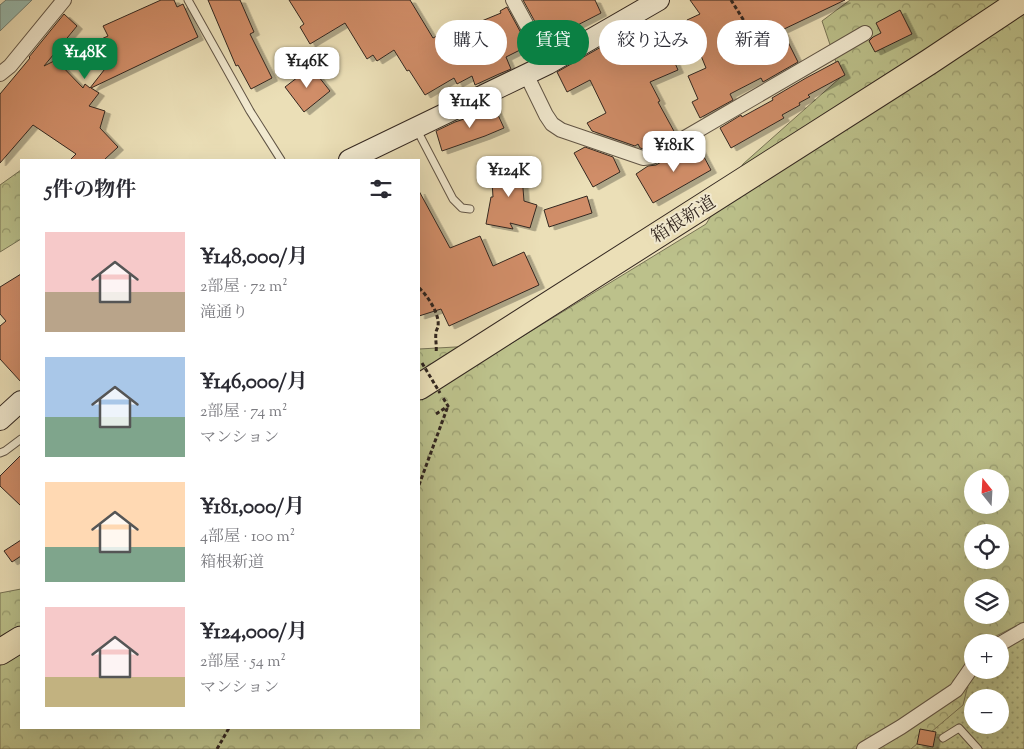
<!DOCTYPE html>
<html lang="ja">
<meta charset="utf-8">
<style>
:root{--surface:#fff;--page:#f7f7f7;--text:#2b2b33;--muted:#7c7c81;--accent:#0b8043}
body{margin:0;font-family:"Sorts Mill Goudy","Noto Serif JP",serif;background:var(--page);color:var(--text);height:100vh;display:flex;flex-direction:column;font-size:19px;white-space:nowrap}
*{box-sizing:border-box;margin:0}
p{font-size:16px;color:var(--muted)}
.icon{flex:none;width:28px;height:28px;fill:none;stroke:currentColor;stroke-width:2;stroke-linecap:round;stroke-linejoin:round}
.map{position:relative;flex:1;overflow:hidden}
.drawer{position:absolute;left:20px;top:159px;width:400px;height:570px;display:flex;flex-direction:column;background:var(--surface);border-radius:0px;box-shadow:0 5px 20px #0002}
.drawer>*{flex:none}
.top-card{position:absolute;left:435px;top:20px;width:475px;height:45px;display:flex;gap:10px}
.needle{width:32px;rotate:342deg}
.controls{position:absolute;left:964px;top:469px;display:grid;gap:10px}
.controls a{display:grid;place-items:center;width:45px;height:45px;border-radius:50%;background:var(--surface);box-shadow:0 5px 20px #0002;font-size:25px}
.price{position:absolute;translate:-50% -42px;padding:0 11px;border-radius:10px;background:#fff;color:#222;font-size:16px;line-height:32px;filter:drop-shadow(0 1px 2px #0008)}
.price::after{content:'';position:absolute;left:50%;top:30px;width:15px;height:11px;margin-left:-8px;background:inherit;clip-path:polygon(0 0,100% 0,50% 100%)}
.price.selected{background:var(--accent);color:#fff}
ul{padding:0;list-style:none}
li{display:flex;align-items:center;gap:15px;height:125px;padding:0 25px}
li span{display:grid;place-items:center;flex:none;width:140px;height:100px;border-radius:0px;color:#555}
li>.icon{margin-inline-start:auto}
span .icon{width:60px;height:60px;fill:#fffc;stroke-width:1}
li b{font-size:21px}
h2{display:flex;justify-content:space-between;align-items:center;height:60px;padding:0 25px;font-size:21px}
.chip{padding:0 18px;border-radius:22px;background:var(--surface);box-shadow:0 5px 20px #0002;font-size:18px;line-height:45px}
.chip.selected{background:var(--accent);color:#fff}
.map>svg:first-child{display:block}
.grass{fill:url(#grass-dots);stroke:#787456;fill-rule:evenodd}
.forest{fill:url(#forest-crowns);stroke:#787456;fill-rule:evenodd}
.water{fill:#98bcb0;stroke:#708076}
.building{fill:#d08d67;stroke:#332720;filter:url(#shadow)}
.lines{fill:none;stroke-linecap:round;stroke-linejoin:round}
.lane-casing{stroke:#615546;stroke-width:9}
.street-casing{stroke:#615546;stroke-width:16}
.secondary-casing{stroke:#332720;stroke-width:22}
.highway-casing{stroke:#332720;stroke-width:27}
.path{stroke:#332720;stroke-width:3;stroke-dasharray:4 2.5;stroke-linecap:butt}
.lane{stroke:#f2ead0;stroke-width:7}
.street{stroke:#f2ead0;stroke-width:14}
.secondary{stroke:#f2ead0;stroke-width:20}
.highway{stroke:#ebdfb7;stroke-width:25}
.path-bridge{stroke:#332720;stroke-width:3;stroke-dasharray:4 2.5;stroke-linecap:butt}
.labels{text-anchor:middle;stroke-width:4;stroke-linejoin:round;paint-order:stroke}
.street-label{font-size:18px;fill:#332720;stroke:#f2ead0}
</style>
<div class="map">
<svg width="1024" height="749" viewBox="0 0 1024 749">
<defs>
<pattern id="grass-dots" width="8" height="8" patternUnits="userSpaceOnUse" patternTransform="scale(1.25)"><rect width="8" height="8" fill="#bcc18b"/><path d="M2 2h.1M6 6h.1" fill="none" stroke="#999d71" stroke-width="1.8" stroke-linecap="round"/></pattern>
<pattern id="forest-crowns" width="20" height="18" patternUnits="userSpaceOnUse" patternTransform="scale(1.25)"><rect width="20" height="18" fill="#bcc18b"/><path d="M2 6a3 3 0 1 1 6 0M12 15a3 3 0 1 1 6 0" fill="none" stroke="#999d71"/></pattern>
<filter id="shadow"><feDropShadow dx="5.5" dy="3" stdDeviation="0" flood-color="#0004"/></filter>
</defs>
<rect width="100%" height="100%" fill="#ebdfb7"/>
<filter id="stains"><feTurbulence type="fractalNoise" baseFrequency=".004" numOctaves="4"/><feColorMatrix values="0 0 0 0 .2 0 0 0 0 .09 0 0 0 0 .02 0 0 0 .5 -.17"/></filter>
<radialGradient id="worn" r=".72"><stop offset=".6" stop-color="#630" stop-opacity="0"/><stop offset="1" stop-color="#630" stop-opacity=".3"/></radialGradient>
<path class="grass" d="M1024 636V749H887L974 670H1000V648ZM972 698H1000V725H972Z"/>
<path class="forest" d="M850 0H1024V622L984 642H972V669L963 705 911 749H0V593L21 589V728H419V349L510 344 706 224 743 164 841 77 822 21ZM972 478H1000V505H972ZM972 532H1000V560H972ZM972 588H1000V615H972Z
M21 170V239L0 252V185Z"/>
<path class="water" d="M6 0H32L0 31V5Z"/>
<path class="building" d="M161 0H174L177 7 183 4 198 37 91 88 99 93 89 106 105 111 100 128 118 147 104 160H70L76 154 33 125 0 163V94L30 58 29 57 64 14 77 26 44 66 56 60 83 88 85 84 90 88 108 65 97 41 108 36 103 26Z
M208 0H240L254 32 250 34 272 78 251 89 238 65 236 66Z
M289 0H410L433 38 451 29 471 23 472 25 501 13 500 11 507 7 528 46 506 57 511 69 499 74 475 85 472 76 457 84 454 78 425 95 409 70 407 71 394 50 377 61 373 55 367 59 345 23 310 44 300 27 304 24Z
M523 0H595L601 13 566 31 570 38 550 49Z
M690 0H845L782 30 798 62 763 82 761 78 730 94 733 100 700 118 692 102 698 99 688 76 706 68 693 36 668 47 678 70 650 82 660 101 658 102 675 133 649 149H644L640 148 638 144 635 146 592 131 587 123 606 113 590 80 567 92 557 72 645 22 654 38 680 27 679 25 687 21V20L700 14Z
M900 10 912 34 875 52 869 41 873 37 881 33 876 23Z
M838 61 845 75 808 95 810 97 799 103 800 105 782 115 784 118 731 148 720 128 741 115 742 117 773 100 772 98 806 78Z
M311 67 330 91 304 112 285 87Z
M493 104 504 128 485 136 442 151 436 131 455 122 476 115 475 113Z
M696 142 711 170 653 203 636 174 648 166 656 165Z
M585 147 613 157 620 172 593 187 574 153Z
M521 163 524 201 537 205 530 228 510 223 513 229 486 224 491 197H493L491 166Z
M419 191 450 248 480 236 493 266 524 252 539 285 449 326 441 309 419 316Z
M587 196 592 213 549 227 544 210Z
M21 274V382L0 359V326L6 321 0 314V287Z
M21 455V506L0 486V476Z
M21 540V556L12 562 4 551Z
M920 729 936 732 933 747 917 744Z"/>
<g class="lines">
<g class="lane-casing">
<path id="lane" d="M188 0 250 111 281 160
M417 130 453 199 462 208 470 209
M0 453 5 451 21 439
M943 738 959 728 978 749"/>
</g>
<g class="street-casing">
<path id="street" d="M513 0 548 64
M0 74 10 66 64 0
M526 74 546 115 552 124 561 130 643 158 652 157 865 33
M1000 644 1024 630
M864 749 901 727 956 690 972 667"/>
</g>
<g class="secondary-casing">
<path id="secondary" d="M349 160 548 64 659 0
M0 420 21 401"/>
</g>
<g class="highway-casing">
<path id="highway" d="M419 387 929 62 1022 0
M0 652 21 639"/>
</g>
<path class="path" d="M731 0 746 24
M419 288C427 295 440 314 438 326 438 328 436 330 436 333 435 338 437 346 436 353
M436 414 448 406 442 396
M419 485 448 406
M217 749 229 728"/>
<use href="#lane" class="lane"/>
<use href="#street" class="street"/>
<use href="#secondary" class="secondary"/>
<use href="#highway" class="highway"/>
<path class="path-bridge" d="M422 363 440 393"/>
</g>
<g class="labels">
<g class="street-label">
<text transform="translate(683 219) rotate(-32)" y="6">箱根新道</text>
</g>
</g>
<rect width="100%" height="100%" filter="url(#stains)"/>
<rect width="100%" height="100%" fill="url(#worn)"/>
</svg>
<div class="controls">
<a><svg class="needle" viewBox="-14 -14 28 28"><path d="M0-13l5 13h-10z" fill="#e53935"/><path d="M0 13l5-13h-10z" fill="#7c7c81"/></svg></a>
<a><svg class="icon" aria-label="locate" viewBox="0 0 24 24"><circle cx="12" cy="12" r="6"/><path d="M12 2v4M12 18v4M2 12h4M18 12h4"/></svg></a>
<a><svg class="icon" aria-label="layers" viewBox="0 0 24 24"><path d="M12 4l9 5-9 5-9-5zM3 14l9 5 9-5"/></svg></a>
<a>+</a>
<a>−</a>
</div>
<b class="price selected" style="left:85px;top:80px">¥148K</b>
<b class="price" style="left:307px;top:89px">¥146K</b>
<b class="price" style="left:470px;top:129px">¥114K</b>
<b class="price" style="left:674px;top:173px">¥181K</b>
<b class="price" style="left:509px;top:198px">¥124K</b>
<div class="top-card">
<a class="chip">購入</a>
<a class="chip selected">賃貸</a>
<a class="chip">絞り込み</a>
<a class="chip">新着</a>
</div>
<section class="drawer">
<h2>5件の物件<svg class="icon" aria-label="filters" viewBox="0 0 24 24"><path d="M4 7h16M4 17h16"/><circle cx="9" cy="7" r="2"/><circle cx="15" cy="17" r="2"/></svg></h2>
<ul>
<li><span style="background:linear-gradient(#f6c9c9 60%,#b9a48a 0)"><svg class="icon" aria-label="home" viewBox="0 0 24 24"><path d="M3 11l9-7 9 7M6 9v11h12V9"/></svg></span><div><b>¥148,000/月</b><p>2部屋 · 72 m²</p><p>滝通り</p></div></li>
<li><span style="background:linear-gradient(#a9c7e8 60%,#7fa58c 0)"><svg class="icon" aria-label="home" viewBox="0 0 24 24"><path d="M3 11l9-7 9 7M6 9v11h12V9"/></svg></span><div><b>¥146,000/月</b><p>2部屋 · 74 m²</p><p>マンション</p></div></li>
<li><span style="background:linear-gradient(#ffd9b3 65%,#7fa58c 0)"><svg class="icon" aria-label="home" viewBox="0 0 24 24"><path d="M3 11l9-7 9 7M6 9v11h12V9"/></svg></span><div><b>¥181,000/月</b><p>4部屋 · 100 m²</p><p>箱根新道</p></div></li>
<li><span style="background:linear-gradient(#f6c9c9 70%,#c2b280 0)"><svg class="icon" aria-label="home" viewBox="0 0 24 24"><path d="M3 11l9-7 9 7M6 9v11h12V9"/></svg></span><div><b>¥124,000/月</b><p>2部屋 · 54 m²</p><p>マンション</p></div></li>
</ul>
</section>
</div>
